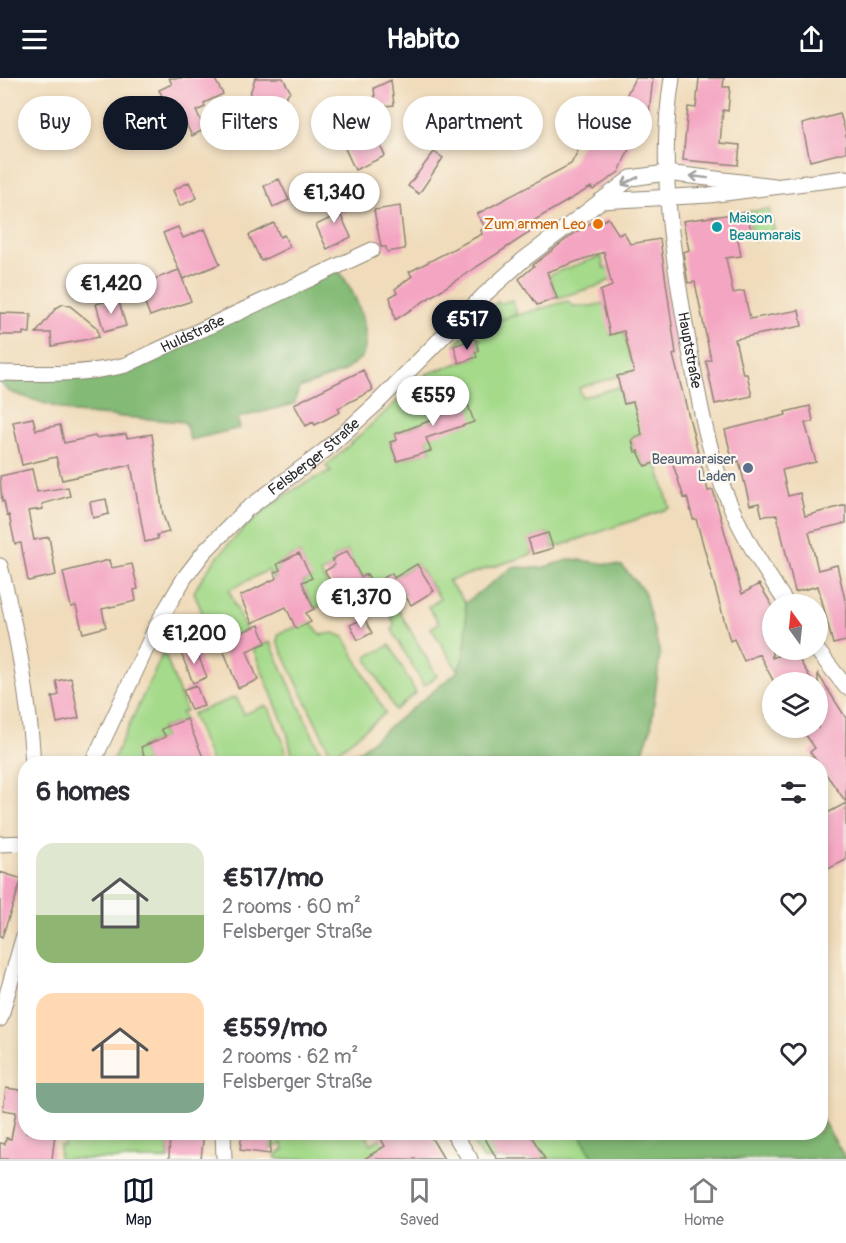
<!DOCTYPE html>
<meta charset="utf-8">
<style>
:root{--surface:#fff;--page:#f2f2f3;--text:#2b2b33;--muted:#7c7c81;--line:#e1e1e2;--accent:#111827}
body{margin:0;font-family:Pangolin,sans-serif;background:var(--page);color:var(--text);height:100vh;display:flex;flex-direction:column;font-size:22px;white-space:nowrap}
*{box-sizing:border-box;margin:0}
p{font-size:20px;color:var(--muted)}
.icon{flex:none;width:33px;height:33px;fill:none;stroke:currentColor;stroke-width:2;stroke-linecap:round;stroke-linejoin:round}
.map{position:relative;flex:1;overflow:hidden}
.sheet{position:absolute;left:18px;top:678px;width:810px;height:384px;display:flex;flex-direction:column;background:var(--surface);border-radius:24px;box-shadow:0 3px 9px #0003}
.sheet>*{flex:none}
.guide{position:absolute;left:18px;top:18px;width:810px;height:54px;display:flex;gap:12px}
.needle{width:39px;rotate:345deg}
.tools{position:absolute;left:762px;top:516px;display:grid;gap:12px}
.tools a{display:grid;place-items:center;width:66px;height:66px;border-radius:50%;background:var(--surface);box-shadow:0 3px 9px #0003;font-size:30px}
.price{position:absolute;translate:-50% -51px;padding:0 14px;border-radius:21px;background:#fff;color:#222;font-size:20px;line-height:39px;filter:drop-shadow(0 2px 3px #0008)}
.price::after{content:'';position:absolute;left:50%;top:36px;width:18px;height:14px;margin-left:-9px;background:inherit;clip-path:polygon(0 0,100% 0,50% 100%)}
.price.selected{background:var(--accent);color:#fff}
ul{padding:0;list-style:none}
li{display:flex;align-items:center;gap:18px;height:150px;padding:0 18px}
li span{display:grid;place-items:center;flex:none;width:168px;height:120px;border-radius:18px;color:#555}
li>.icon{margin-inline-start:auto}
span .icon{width:72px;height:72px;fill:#fffc;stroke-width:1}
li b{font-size:26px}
h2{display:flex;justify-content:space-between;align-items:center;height:72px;padding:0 18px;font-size:26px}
.tag{padding:0 21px;border-radius:27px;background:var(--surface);box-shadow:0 3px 9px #0003;font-size:21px;line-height:54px}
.tag.selected{background:var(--accent);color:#fff}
header{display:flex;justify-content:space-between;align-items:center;height:78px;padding:0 18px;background:var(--accent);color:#fff;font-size:27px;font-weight:700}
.dock{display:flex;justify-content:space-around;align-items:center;height:84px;border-top:2px solid var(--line);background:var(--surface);font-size:16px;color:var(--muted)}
.dock a{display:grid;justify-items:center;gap:3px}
.dock .selected{color:var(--accent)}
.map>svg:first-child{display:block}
.green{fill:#a4da8a;stroke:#68825a;stroke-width:1.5;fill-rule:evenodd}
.forest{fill:#83ba76;stroke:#577250;stroke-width:1.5}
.building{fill:#f4a5c2}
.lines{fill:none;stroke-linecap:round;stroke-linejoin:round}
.minor-casing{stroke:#8e8473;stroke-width:17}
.minor{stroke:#fff;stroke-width:15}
.oneway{stroke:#a0a0a0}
.food-dot{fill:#e8710a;stroke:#fbf7ec;stroke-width:2}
.culture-dot{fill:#0f9aa8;stroke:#fbf7ec;stroke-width:2}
.service-dot{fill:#5c6f8a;stroke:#fbf7ec;stroke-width:2}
.labels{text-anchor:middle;stroke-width:4.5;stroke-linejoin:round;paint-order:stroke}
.culture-label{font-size:15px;fill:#0d838f;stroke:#fbf7ec;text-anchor:start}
.food-label{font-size:15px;fill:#c56008;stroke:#fbf7ec;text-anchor:end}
.street-label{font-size:15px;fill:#2b2b2b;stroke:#fbf7ec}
.service-label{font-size:15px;fill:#4e5e75;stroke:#fbf7ec;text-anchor:end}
</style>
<header><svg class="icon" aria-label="menu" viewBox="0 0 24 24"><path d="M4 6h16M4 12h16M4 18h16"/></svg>Habito<svg class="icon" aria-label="share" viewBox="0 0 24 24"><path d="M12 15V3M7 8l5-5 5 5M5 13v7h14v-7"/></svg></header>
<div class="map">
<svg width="846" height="1081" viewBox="0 0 846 1081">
<rect width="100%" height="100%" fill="#fbf7ec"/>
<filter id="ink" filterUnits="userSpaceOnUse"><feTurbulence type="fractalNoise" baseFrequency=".0167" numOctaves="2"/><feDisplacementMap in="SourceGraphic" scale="12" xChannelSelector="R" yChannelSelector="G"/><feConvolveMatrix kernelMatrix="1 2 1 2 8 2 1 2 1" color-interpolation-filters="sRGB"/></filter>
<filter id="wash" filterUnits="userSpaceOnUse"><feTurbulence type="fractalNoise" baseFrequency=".008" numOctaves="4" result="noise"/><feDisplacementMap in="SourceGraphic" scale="24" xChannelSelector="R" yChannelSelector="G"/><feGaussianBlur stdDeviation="1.35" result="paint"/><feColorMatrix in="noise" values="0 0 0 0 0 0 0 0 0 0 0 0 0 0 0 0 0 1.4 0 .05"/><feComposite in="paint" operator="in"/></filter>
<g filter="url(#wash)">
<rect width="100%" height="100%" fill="#f0dcbb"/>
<path class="green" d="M769 131 776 159 753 163 747 134Z
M601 178 604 190 612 189 615 199 601 207 557 220 550 200 546 198Z
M512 222 517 236 496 243 568 223 572 228H592L613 223 610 257 624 253 631 283 652 279 649 289 579 310 582 319 619 309 624 326 633 324 645 355 631 359 635 374 638 373 645 388 657 385 670 430 553 470 548 455 528 462 533 476 448 503C453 510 462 518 465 526 471 548 467 573 458 593L431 550 439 545 428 529 440 521 417 486 394 500 391 496 381 502 437 598 424 608 392 552 394 545 368 496 361 499 347 473 332 481 335 487 321 495 335 521 314 531 302 504 311 500 299 475 277 486 280 492 274 495 287 522 284 524 268 492 229 512 246 553 214 565 194 514C219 467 280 411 331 394L326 388 417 305 423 320 434 317 426 296 477 279 475 274 479 272 476 263 481 262 480 259 454 268 498 223 499 226ZM421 346 431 373 397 383 390 364 397 362 395 356Z
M311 544 321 557 334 555 344 559 385 635 332 678 277 563 279 555Z
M270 564 325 684 324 685H294L287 654 253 571Z
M390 567 416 615 395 632 366 579Z
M164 573 186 633 181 635 185 642 161 651 164 660 141 669 147 685 111 686Z
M236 619 244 636 264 628 269 630 284 666 288 685H212L192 636Z
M41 1055H172L168 1071 169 1081H59L60 1067 64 1068 65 1058Z
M283 1055H371L367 1058 371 1066 384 1058 395 1081H277L275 1077 284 1072 282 1065 270 1072 271 1059 282 1060Z
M467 1055H481L494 1075 515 1055H579L594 1081H483Z"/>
<path class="forest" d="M338 192C354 211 374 255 362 279L343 294 299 310 294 326 237 340 240 350 190 362 185 344 74 335 10 314 1 306V301L103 299Z
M571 481 622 488 644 513 660 576 651 650 639 685H359L356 676 458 593C468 570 467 550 465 525L513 489 541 490Z
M821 1040 846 1081H594L579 1055 820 1054Z"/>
<g id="blocks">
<path class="building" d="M169 0H214L223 16 204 25 205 29 196 33 205 51 192 58 175 23 167 27 159 12 172 6Z
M255 0H283L290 13 270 41 266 32 255 38 248 22Z
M635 0H653L648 43 642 41 619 94 593 112 591 109 528 146 532 153 395 242 390 219 397 215 395 211 412 198 409 194 482 156 481 152 485 149 477 136 571 86 587 56 576 52 583 37 594 41 599 29 617 36Z
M699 0H724L723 9H730L728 33 723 32 720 65 740 67 738 87 683 82 688 29 696 30Z
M391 2 394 27 376 29 374 10Z
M840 36 846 55V74L810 83 802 46Z
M373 52 385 78 355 92 343 66Z
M434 74 443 80 419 116 408 108Z
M279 101 289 122 273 129 264 108Z
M189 104 197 120 180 128 173 112Z
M341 118 348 133 340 136 351 159 327 171 316 147 331 140 324 126Z
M400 128 405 171 387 174 386 169H381L374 132Z
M747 134 751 154 737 156 741 178 726 180 733 215 744 213 750 241 799 232 802 248 735 261 743 296H747L752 318 715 326 706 283 711 282 695 204 688 205 683 174 689 172 683 143Z
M608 140 619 157 624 154 630 166 660 161 676 276 673 277 708 413 713 412 742 516 759 506 772 527V580L793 572 813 604H774L759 576 744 583 734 561 730 563 696 441H693L687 419 684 420 671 380 645 388 638 373 635 374 632 362 642 356 633 324 624 326 617 298 634 294 624 253 610 257 600 213 612 208 604 174 547 194 557 220 537 227 519 201 534 188 533 187 572 157 595 142 601 144Z
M274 145 280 159 284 157 290 169 261 183 249 157Z
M178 149 183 160 205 151 220 186 183 201 163 155Z
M179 192 191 223 150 238 138 207Z
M118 220 126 248 104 254 96 226Z
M63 226 70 228 97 250 99 259 52 268 51 255H36L56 230Z
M0 235 31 236 30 255 23 254V257H0Z
M475 260 479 273 475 274 477 279 459 285 454 268Z
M363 292 373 312 338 330 340 334 315 347 313 344 306 348 294 326Z
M464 315 474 344 426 360 431 373 397 383 390 364 397 362 395 356 437 340 432 326Z
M810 328 813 343 805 345 816 384 782 392 788 418 800 415 805 438 846 427V445L809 454 818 492 837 487 846 526V563L833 566 818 508 795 514 777 437 762 438 759 425 750 427 739 383 733 385 725 352 786 337 785 334Z
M33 340 36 352 60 347 64 365 95 358 96 360 126 356 127 360 152 356 163 437 169 454 157 457 158 461 145 464 131 387 62 402 56 379 22 387 13 344Z
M32 391 37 414 68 409 70 418 42 426 43 431 28 433 34 462 49 459 56 497 28 503 21 465 15 466 9 437 7 438 4 423 2 424 0 398Z
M106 421 109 436 93 440 90 424Z
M548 455 553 470 533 476 528 461Z
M347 473 361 499 367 496 373 506 392 495 394 500 417 486 434 513 411 527 399 508 349 537 325 493 335 487 332 481Z
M299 475 312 500 302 504 314 531 306 535 311 544 296 551 286 529 252 545 240 518 277 500 274 495 280 492 277 486Z
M109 482 111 490 132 486 138 511 134 512 136 523 102 531 106 549 83 555 76 528 71 529 63 494Z
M364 540 372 555 358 562 350 547Z
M259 547 266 565 247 573 258 602 238 610 220 563Z
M195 570 207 599 193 605 181 575Z
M818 596 846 640V724L810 674 815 670 801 650H818Z
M71 600 79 640 57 645 52 619 59 617 56 603Z
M196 607 204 628 191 632 183 612Z
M187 641 206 686H147L141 669 166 659 161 651Z
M846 725V782L820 795V739Z
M0 794 22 801 2 859 0 858Z
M6 1010 26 1013V1054L55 1056 52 1081H0V1065L5 1066 6 1060 11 1061 16 1034 3 1032Z
M170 1054H204L201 1081H169Z
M242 1054H271L270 1076 240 1072Z
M377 1054H428L444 1081H364L385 1068Z
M481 1054H529L545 1081H497Z"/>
</g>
</g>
<g filter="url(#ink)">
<use href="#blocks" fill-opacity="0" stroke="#8e8473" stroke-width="1.5"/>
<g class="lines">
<g class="minor-casing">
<g id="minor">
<path id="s1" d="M672 0C657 93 674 187 691 279 700 327 709 379 729 424 744 460 766 494 787 526"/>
<path d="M600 123 709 117 846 100"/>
<path id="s2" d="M0 295C42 296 85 297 126 287L372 172"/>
<path d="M0 488C17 553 29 619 33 686"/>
<path d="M817 572 846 609"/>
<path id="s3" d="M92 686 160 541 185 499 205 473 246 432 323 374 375 327 484 217 523 182 631 100 666 95 775 108"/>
<path d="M0 766 26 765"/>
<path d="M0 941 26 850"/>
<path d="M223 1054 224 1081"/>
<path d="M453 1054 470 1081"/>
</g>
</g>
<use href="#minor" class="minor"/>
</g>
<defs><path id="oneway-shaft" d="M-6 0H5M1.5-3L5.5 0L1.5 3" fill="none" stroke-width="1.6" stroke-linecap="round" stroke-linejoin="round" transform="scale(1.5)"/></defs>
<g class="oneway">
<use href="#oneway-shaft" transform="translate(699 99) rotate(-173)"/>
<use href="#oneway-shaft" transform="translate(630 103) rotate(155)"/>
</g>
</g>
<circle class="food-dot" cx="598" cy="146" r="6"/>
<circle class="culture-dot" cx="717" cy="149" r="6"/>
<circle class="service-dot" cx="748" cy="390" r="6"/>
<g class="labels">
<g class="culture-label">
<text x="729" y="145">Maison<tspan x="729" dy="17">Beaumarais</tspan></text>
</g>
<g class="food-label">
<text x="586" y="151">Zum armen Leo</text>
</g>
<g class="street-label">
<text dy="5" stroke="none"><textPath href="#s2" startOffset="200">Huldstraße</textPath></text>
<text dy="5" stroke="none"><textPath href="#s1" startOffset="274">Hauptstraße</textPath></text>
<text dy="5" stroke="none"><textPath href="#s3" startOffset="386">Felsberger Straße</textPath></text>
</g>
<g class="service-label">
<text x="736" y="386">Beaumaraiser<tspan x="736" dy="17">Laden</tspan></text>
</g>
</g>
</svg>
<div class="tools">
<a><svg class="needle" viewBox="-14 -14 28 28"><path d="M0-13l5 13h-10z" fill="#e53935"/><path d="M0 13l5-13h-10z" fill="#7c7c81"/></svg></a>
<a><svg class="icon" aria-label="layers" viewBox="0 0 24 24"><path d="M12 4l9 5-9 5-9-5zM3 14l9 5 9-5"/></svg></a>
</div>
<b class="price" style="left:334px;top:146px">€1,340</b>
<b class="price" style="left:111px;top:237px">€1,420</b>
<b class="price selected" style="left:467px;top:273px">€517</b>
<b class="price" style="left:433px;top:349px">€559</b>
<b class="price" style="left:361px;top:551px">€1,370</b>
<b class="price" style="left:194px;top:587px">€1,200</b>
<div class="guide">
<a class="tag">Buy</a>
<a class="tag selected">Rent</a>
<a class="tag">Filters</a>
<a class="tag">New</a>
<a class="tag">Apartment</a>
<a class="tag">House</a>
</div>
<section class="sheet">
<h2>6 homes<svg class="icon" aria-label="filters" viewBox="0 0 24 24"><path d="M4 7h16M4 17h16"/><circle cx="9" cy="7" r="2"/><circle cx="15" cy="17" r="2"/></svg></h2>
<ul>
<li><span style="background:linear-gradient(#dfe7d0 60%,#8fb573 0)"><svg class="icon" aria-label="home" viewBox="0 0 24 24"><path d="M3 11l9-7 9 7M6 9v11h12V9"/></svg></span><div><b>€517/mo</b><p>2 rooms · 60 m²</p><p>Felsberger Straße</p></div><svg class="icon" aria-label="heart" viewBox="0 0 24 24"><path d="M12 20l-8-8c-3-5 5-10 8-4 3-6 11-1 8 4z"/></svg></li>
<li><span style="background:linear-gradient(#ffd9b3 75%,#7fa58c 0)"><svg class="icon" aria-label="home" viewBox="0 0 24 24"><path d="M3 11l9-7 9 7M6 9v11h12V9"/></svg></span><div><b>€559/mo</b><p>2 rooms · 62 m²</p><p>Felsberger Straße</p></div><svg class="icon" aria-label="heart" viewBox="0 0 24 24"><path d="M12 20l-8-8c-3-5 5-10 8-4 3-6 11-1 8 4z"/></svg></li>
</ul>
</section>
</div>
<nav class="dock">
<a class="selected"><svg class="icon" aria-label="map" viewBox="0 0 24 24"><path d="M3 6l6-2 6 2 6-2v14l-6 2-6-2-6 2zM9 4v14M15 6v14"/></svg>Map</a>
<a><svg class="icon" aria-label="saved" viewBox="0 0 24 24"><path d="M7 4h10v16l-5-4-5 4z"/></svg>Saved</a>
<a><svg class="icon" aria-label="home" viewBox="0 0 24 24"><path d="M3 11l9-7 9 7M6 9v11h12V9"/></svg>Home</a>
</nav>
